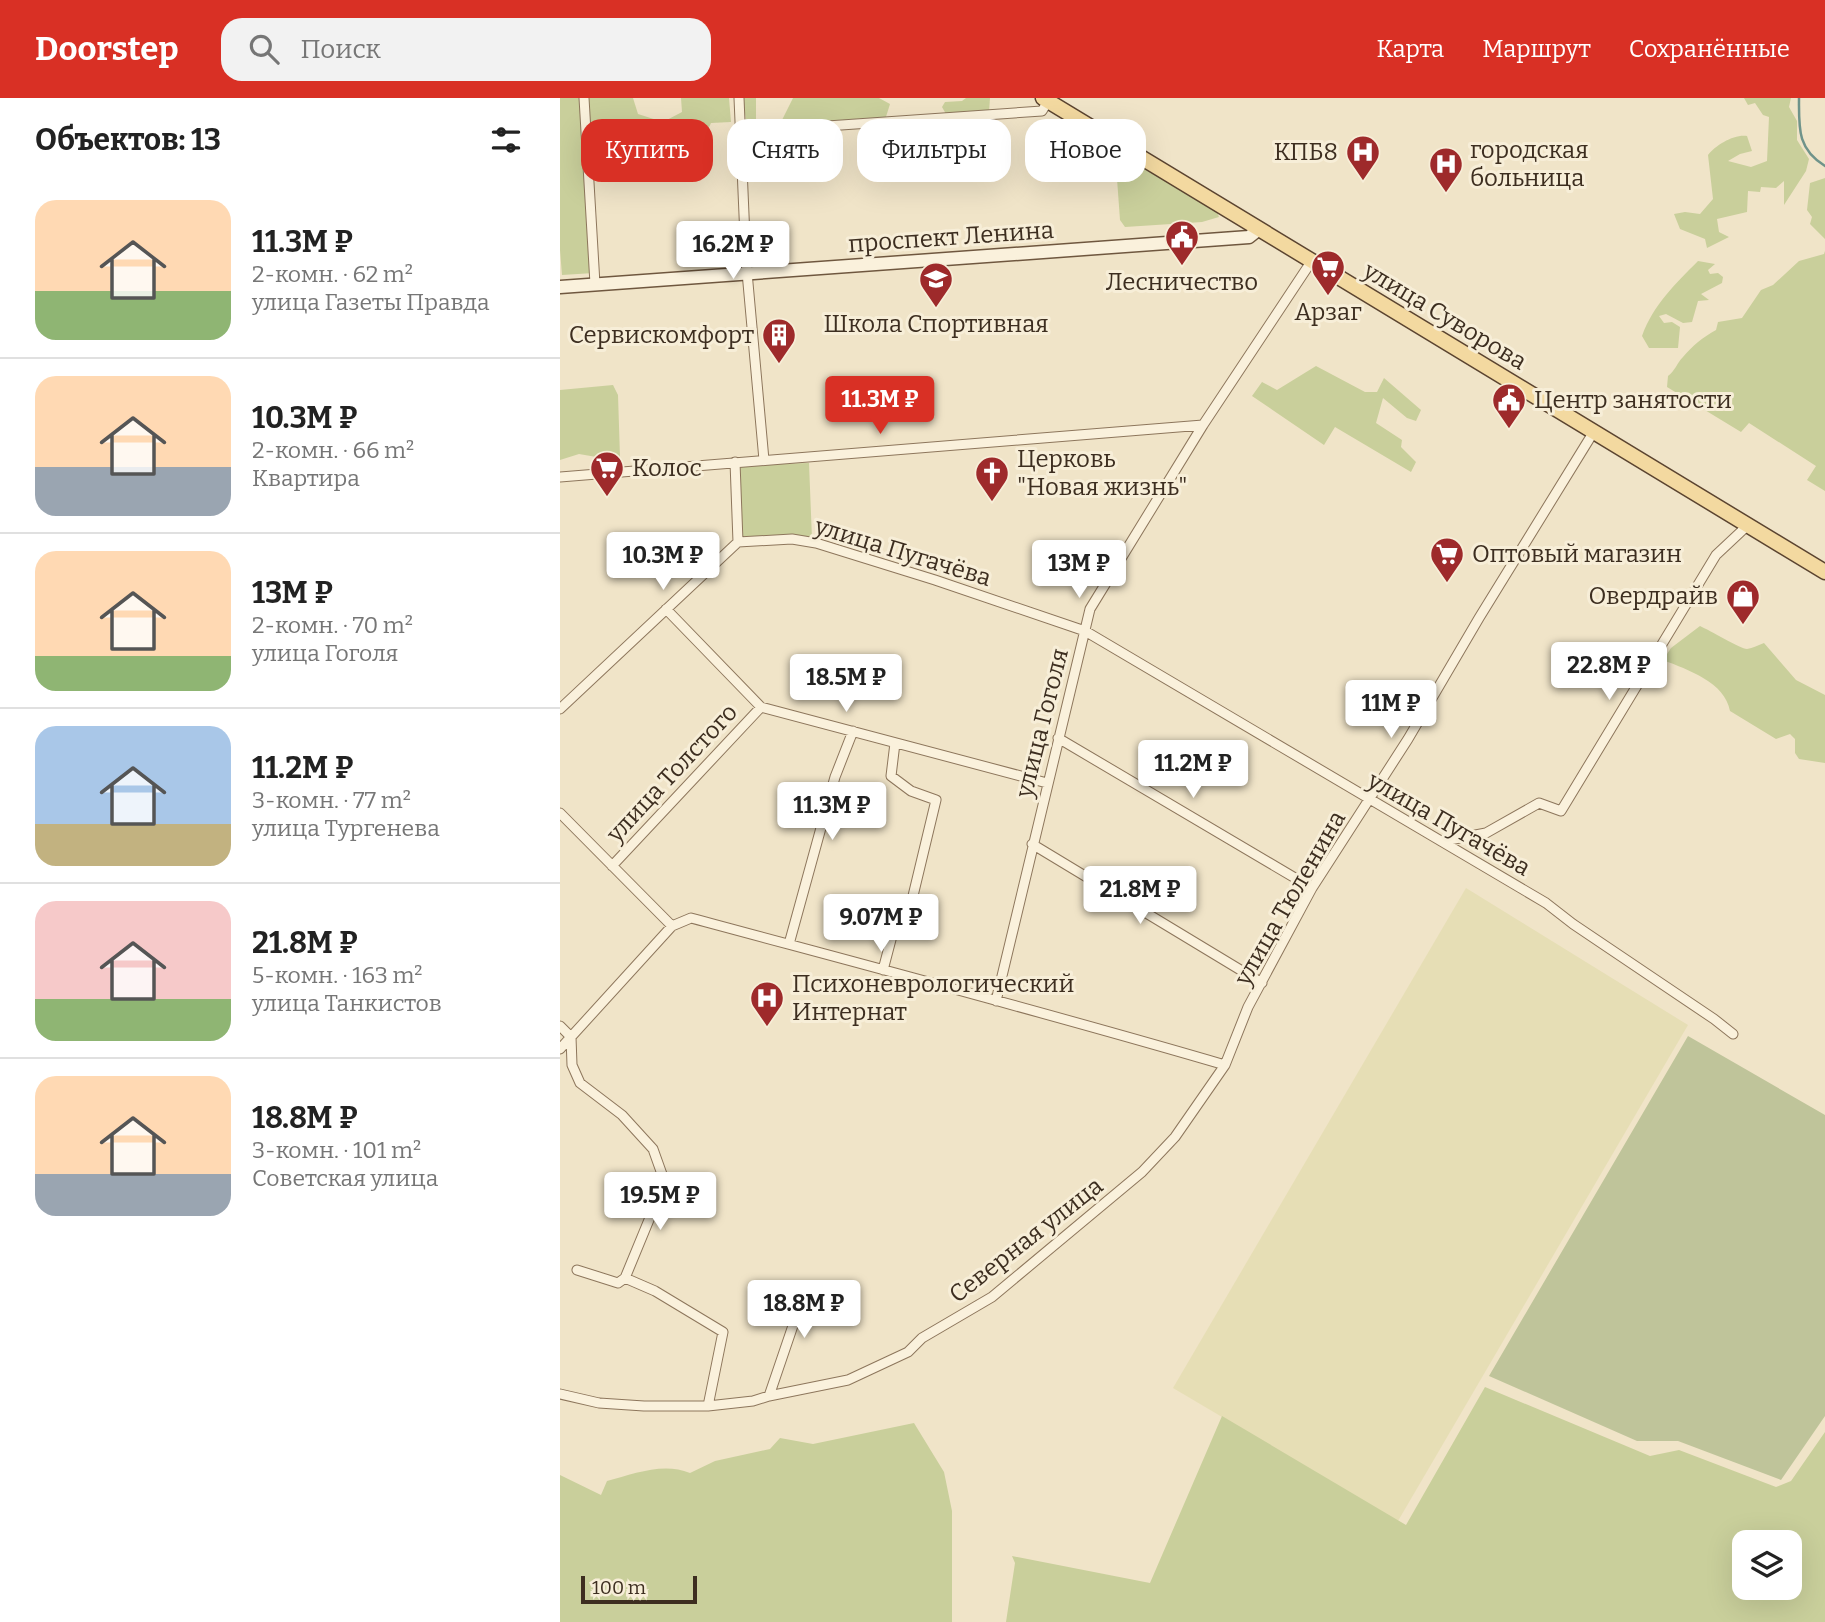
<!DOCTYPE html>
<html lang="ru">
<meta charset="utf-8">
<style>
:root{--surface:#fff;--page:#f2f2f2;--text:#222;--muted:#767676;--line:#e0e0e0;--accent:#d93025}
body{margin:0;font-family:Bitter,serif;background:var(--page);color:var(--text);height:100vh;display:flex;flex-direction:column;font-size:26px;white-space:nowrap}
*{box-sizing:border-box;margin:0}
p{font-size:23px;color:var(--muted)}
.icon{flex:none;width:38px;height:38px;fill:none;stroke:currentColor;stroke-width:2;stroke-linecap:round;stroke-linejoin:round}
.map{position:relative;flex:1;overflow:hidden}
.details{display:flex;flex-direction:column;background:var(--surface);width:560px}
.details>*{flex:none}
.guide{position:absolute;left:21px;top:21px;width:665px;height:63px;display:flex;gap:14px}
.controls{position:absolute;left:1172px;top:1432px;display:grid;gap:14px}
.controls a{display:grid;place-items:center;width:70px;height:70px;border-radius:14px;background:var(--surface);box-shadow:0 7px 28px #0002;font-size:35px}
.scale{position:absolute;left:21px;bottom:18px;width:116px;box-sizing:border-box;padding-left:7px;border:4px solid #3d2e20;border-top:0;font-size:19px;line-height:24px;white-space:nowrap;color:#3d2e20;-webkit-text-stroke:5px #f7eed8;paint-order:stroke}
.price{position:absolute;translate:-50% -60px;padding:0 16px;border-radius:7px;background:#fff;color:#222;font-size:23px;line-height:46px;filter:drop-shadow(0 2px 4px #0008)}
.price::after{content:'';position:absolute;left:50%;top:42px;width:21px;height:16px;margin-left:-10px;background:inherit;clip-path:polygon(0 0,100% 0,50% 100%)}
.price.active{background:var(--accent);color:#fff}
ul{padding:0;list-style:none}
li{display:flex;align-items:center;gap:21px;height:175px;padding:0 35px}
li+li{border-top:2px solid var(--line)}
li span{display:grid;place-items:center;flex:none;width:196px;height:140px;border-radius:21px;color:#555}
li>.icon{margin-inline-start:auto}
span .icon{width:84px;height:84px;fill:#fffc;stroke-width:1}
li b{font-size:30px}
h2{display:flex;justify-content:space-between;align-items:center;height:84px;padding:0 35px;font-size:30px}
.tag{padding:0 24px;border-radius:21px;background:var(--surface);box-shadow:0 7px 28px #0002;font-size:24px;line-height:63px}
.tag.active{background:var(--accent);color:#fff}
header{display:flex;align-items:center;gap:42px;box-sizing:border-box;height:98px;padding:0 35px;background:var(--accent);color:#fff}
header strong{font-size:33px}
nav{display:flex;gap:38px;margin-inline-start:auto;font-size:24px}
.search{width:490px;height:63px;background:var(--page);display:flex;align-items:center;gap:18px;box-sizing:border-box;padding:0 24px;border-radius:21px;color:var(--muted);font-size:26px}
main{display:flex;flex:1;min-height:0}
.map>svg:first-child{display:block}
.farmland{fill:#e6deb5}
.green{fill:#c9cf9b;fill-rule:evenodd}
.cemetery{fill:#bfc49a}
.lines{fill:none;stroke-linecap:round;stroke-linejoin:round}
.stream{stroke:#6f938a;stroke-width:2.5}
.street-casing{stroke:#8d765c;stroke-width:11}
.secondary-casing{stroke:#6f573f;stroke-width:15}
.primary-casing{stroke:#5b4430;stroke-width:17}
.street{stroke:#faf1dc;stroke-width:9}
.secondary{stroke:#faf1dc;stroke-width:12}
.primary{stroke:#f3d9a0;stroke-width:14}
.labels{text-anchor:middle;stroke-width:6;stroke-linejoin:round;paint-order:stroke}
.poi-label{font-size:24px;fill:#3d2e20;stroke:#f7eed8;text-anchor:start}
.street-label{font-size:24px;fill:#3d2e20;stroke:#f7eed8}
</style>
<header>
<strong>Doorstep</strong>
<div class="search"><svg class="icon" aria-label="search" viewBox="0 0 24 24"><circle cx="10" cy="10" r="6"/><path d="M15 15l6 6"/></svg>Поиск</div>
<nav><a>Карта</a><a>Маршрут</a><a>Сохранённые</a></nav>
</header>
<main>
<section class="details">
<h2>Объектов: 13<svg class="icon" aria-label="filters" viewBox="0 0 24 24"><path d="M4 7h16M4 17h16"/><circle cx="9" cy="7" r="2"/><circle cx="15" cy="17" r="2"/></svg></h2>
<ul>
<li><span style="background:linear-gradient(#ffd9b3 65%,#8fb573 0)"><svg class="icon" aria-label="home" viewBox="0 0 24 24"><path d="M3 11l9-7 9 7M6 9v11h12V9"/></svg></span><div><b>11.3M ₽</b><p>2-комн. · 62 m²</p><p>улица Газеты Правда</p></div></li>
<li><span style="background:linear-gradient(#ffd9b3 65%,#9aa5b1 0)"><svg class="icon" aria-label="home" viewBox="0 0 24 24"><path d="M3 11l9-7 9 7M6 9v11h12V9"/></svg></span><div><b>10.3M ₽</b><p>2-комн. · 66 m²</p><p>Квартира</p></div></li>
<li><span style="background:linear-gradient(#ffd9b3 75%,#8fb573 0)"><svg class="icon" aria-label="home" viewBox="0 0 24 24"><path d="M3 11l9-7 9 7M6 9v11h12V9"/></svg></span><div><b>13M ₽</b><p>2-комн. · 70 m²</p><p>улица Гоголя</p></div></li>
<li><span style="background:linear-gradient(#a9c7e8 70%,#c2b280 0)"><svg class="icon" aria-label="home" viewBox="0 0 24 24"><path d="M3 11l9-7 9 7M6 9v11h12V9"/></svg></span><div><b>11.2M ₽</b><p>3-комн. · 77 m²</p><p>улица Тургенева</p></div></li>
<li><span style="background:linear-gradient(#f6c9c9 70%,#8fb573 0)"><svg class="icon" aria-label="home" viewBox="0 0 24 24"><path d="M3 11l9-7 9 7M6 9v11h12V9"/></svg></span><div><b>21.8M ₽</b><p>5-комн. · 163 m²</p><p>улица Танкистов</p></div></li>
<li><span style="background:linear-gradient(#ffd9b3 70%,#9aa5b1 0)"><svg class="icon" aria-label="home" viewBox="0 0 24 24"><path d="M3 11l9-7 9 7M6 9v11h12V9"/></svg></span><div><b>18.8M ₽</b><p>3-комн. · 101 m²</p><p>Советская улица</p></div></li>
</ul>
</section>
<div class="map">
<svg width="1265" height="1524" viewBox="0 0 1265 1524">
<rect width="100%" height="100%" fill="#f0e4c8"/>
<path class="farmland" d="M906 790 1128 927 838 1423 613 1290Z"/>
<path class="green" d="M0 0H23L34 175 2 177 0 152Z
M26 0H73L78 16 103 24 122 14 121 0H169L171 24 151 25 144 40 41 51 31 47Z
M183 0H196V22H222L233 0H319L330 6 325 22 187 31Z
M406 0H430L429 14 386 16 382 9 385 4 402 3Z
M1184 0H1231L1229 9 1237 23V42L1249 61 1246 73 1224 107V83L1216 90 1201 89 1200 94 1188 93 1187 114 1157 121 1159 134 1169 139 1147 150 1145 141 1120 131 1114 116 1125 114 1140 116 1153 101 1148 57C1156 47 1174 36 1187 38L1192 53 1180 56 1168 63 1191 69 1207 63 1209 19 1203 17 1195 5 1188 7Z
M553 52 657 114 659 119 642 124 565 129 560 122 556 67 545 66 539 56Z
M1265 80V141L1250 126 1252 119 1247 112 1250 85Z
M1265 153V393L1247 382 1256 368 1189 325 1181 334 1107 289 1108 278C1115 273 1117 265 1123 259 1132 248 1143 239 1156 232L1158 224 1182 220 1201 192 1213 187 1239 163 1264 156Z
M1138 163 1155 166 1148 172 1150 176 1158 175 1163 179 1162 185 1141 196 1149 202 1138 203 1132 224 1123 225 1106 216 1099 218 1104 225 1112 224 1120 229 1118 250H1089L1082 238C1093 207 1116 185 1138 163Z
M756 268 805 294H817L824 280 861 312 856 323 847 320 823 300 816 325 842 342 841 349 856 364 851 374 775 329 764 347 692 298 702 284 717 292Z
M53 287 58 297 60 359 54 362 19 356 0 362V292Z
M249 365 252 441 235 437 182 439 180 367Z
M1140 528C1149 532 1181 551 1187 551 1193 550 1198 547 1204 545L1236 582 1265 597V665L1239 661 1235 655V641L1230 636 1216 641 1170 613C1165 584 1128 572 1103 562L1111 550Z
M925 1289 1090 1358 1119 1352 1216 1389 1231 1383 1265 1334V1524H446L455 1465 452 1458 590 1485 662 1318 846 1427ZM1185 1444H1230V1489H1185Z
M354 1325 384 1374 392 1413V1524H0V1377L41 1397 47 1383C74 1376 103 1364 130 1375L155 1363 210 1351 220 1340 253 1346Z"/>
<path class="cemetery" d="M1128 938 1265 1017V1318L1221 1382 1118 1343H1077L929 1278Z"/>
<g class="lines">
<path class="stream" d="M1239 0C1239 30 1237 51 1265 68"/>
<g class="street-casing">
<path id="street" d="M24 0 35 186
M179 0 186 163 204 362
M181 34 482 13 488 3
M0 379 643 327
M178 444 232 441 256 445 375 482 525 533 986 805 1013 826 1154 921 1173 936
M106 511 201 609 487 685
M0 611 178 444 175 364
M498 640 752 790
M0 715 112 828 131 820C309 868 488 915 665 967
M884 743 926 735 979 705 1001 713 1156 457 1188 427
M472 746 702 885
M52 768 201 609
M229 846 275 679 293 633
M323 872 339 811 352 802 376 702 351 693 331 678 335 645
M436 903 530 511 643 327 751 164
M0 928 11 939 12 967 20 985 62 1017 93 1051 103 1079 98 1100 65 1180 95 1193 163 1234 148 1308
M0 951 112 828
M17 1172 58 1185 65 1180
M0 1296 39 1305 84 1308H148L193 1303 209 1298 288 1282 348 1254 362 1240 432 1199 582 1074 615 1039 665 967 688 909 752 790 848 641 919 520 1033 335
M209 1298 240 1207 246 1196 257 1195 289 1203"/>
</g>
<g class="secondary-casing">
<path id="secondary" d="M0 189 689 139 699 131"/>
</g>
<g class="primary-casing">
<path id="primary" d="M483 0 1265 474"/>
</g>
<use href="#street" class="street"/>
<use href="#secondary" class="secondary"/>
<use href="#primary" class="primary"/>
</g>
<defs>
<g id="hospital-pin" transform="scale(1.75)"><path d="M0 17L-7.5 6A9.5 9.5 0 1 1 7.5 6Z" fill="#9e2a2b" stroke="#f7eed8"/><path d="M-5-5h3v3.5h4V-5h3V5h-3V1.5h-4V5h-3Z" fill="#fff"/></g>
<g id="civic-pin" transform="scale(1.75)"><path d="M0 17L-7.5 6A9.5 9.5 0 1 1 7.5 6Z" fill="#9e2a2b" stroke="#f7eed8"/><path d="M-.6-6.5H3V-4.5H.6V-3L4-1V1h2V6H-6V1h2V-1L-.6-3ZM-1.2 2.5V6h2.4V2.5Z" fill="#fff"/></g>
<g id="supermarket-pin" transform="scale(1.75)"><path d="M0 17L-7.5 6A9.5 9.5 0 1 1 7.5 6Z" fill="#9e2a2b" stroke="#f7eed8"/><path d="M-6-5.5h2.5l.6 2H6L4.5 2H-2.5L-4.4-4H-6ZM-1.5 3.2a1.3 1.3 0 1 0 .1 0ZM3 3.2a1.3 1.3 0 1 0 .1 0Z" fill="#fff"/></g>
<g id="school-pin" transform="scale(1.75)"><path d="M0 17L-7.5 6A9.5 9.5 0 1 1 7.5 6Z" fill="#9e2a2b" stroke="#f7eed8"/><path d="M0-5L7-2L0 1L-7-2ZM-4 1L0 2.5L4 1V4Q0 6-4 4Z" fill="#fff"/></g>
<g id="building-pin" transform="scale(1.75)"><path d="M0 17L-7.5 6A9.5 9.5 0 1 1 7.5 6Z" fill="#9e2a2b" stroke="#f7eed8"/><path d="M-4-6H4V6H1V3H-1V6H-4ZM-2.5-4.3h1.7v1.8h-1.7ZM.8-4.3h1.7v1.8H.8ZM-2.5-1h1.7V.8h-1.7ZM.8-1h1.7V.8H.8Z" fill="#fff"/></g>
<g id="church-pin" transform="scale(1.75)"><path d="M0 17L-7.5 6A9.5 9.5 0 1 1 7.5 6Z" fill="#9e2a2b" stroke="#f7eed8"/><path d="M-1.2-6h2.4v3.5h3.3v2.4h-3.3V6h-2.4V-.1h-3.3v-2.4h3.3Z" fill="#fff"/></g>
<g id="shop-pin" transform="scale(1.75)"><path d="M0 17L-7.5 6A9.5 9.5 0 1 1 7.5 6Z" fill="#9e2a2b" stroke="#f7eed8"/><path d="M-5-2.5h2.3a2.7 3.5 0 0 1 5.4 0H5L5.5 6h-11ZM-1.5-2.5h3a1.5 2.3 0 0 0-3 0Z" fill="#fff"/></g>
</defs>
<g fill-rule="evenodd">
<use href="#hospital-pin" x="803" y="54"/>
<use href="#hospital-pin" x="886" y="66"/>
<use href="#civic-pin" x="622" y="139"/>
<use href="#supermarket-pin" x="768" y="169"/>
<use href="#school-pin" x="376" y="181"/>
<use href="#building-pin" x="219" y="237"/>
<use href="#civic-pin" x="949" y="302"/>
<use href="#supermarket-pin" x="47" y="370"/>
<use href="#church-pin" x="432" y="375"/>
<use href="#supermarket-pin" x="887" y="456"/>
<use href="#shop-pin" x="1183" y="498"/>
<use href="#hospital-pin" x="207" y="900"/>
</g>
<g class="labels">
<g class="poi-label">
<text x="910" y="60">городская<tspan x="910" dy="28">больница</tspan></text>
<text x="778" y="62" text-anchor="end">КПБ8</text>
<text x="622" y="192" text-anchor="middle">Лесничество</text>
<text x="768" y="222" text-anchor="middle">Арзаг</text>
<text x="376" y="234" text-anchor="middle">Школа Спортивная</text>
<text x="194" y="245" text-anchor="end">Сервискомфорт</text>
<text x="974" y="310">Центр занятости</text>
<text x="457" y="369">Церковь<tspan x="457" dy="28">"Новая жизнь"</tspan></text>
<text x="72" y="378">Колос</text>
<text x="912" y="464">Оптовый магазин</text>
<text x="1158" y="506" text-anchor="end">Овердрайв</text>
<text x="232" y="894">Психоневрологический<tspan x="232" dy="28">Интернат</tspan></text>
</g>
<g class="street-label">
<text transform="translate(391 139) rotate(-4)" y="8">проспект Ленина</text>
<text transform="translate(885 218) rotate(31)" y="8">улица Суворова</text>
<text transform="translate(343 454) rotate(17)" y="8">улица Пугачёва</text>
<text transform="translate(482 625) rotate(-76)" y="8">улица Гоголя</text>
<text transform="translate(112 675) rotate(-47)" y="8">улица Толстого</text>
<text transform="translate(889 726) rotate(30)" y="8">улица Пугачёва</text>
<text transform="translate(730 800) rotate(-60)" y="8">улица Тюленина</text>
<text transform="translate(466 1142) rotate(-38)" y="8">Северная улица</text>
</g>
</g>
</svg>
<div class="controls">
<a><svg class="icon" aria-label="layers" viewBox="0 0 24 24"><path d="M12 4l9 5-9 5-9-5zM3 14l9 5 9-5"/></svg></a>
</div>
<div class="scale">100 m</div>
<b class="price" style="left:173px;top:183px">16.2M ₽</b>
<b class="price active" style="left:320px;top:338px">11.3M ₽</b>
<b class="price" style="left:103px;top:494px">10.3M ₽</b>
<b class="price" style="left:519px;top:502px">13M ₽</b>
<b class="price" style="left:1049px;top:604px">22.8M ₽</b>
<b class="price" style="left:286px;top:616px">18.5M ₽</b>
<b class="price" style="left:831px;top:642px">11M ₽</b>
<b class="price" style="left:633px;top:702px">11.2M ₽</b>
<b class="price" style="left:272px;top:744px">11.3M ₽</b>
<b class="price" style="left:580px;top:828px">21.8M ₽</b>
<b class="price" style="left:321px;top:856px">9.07M ₽</b>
<b class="price" style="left:100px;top:1134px">19.5M ₽</b>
<b class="price" style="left:244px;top:1242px">18.8M ₽</b>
<div class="guide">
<a class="tag active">Купить</a>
<a class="tag">Снять</a>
<a class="tag">Фильтры</a>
<a class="tag">Новое</a>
</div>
</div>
</main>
